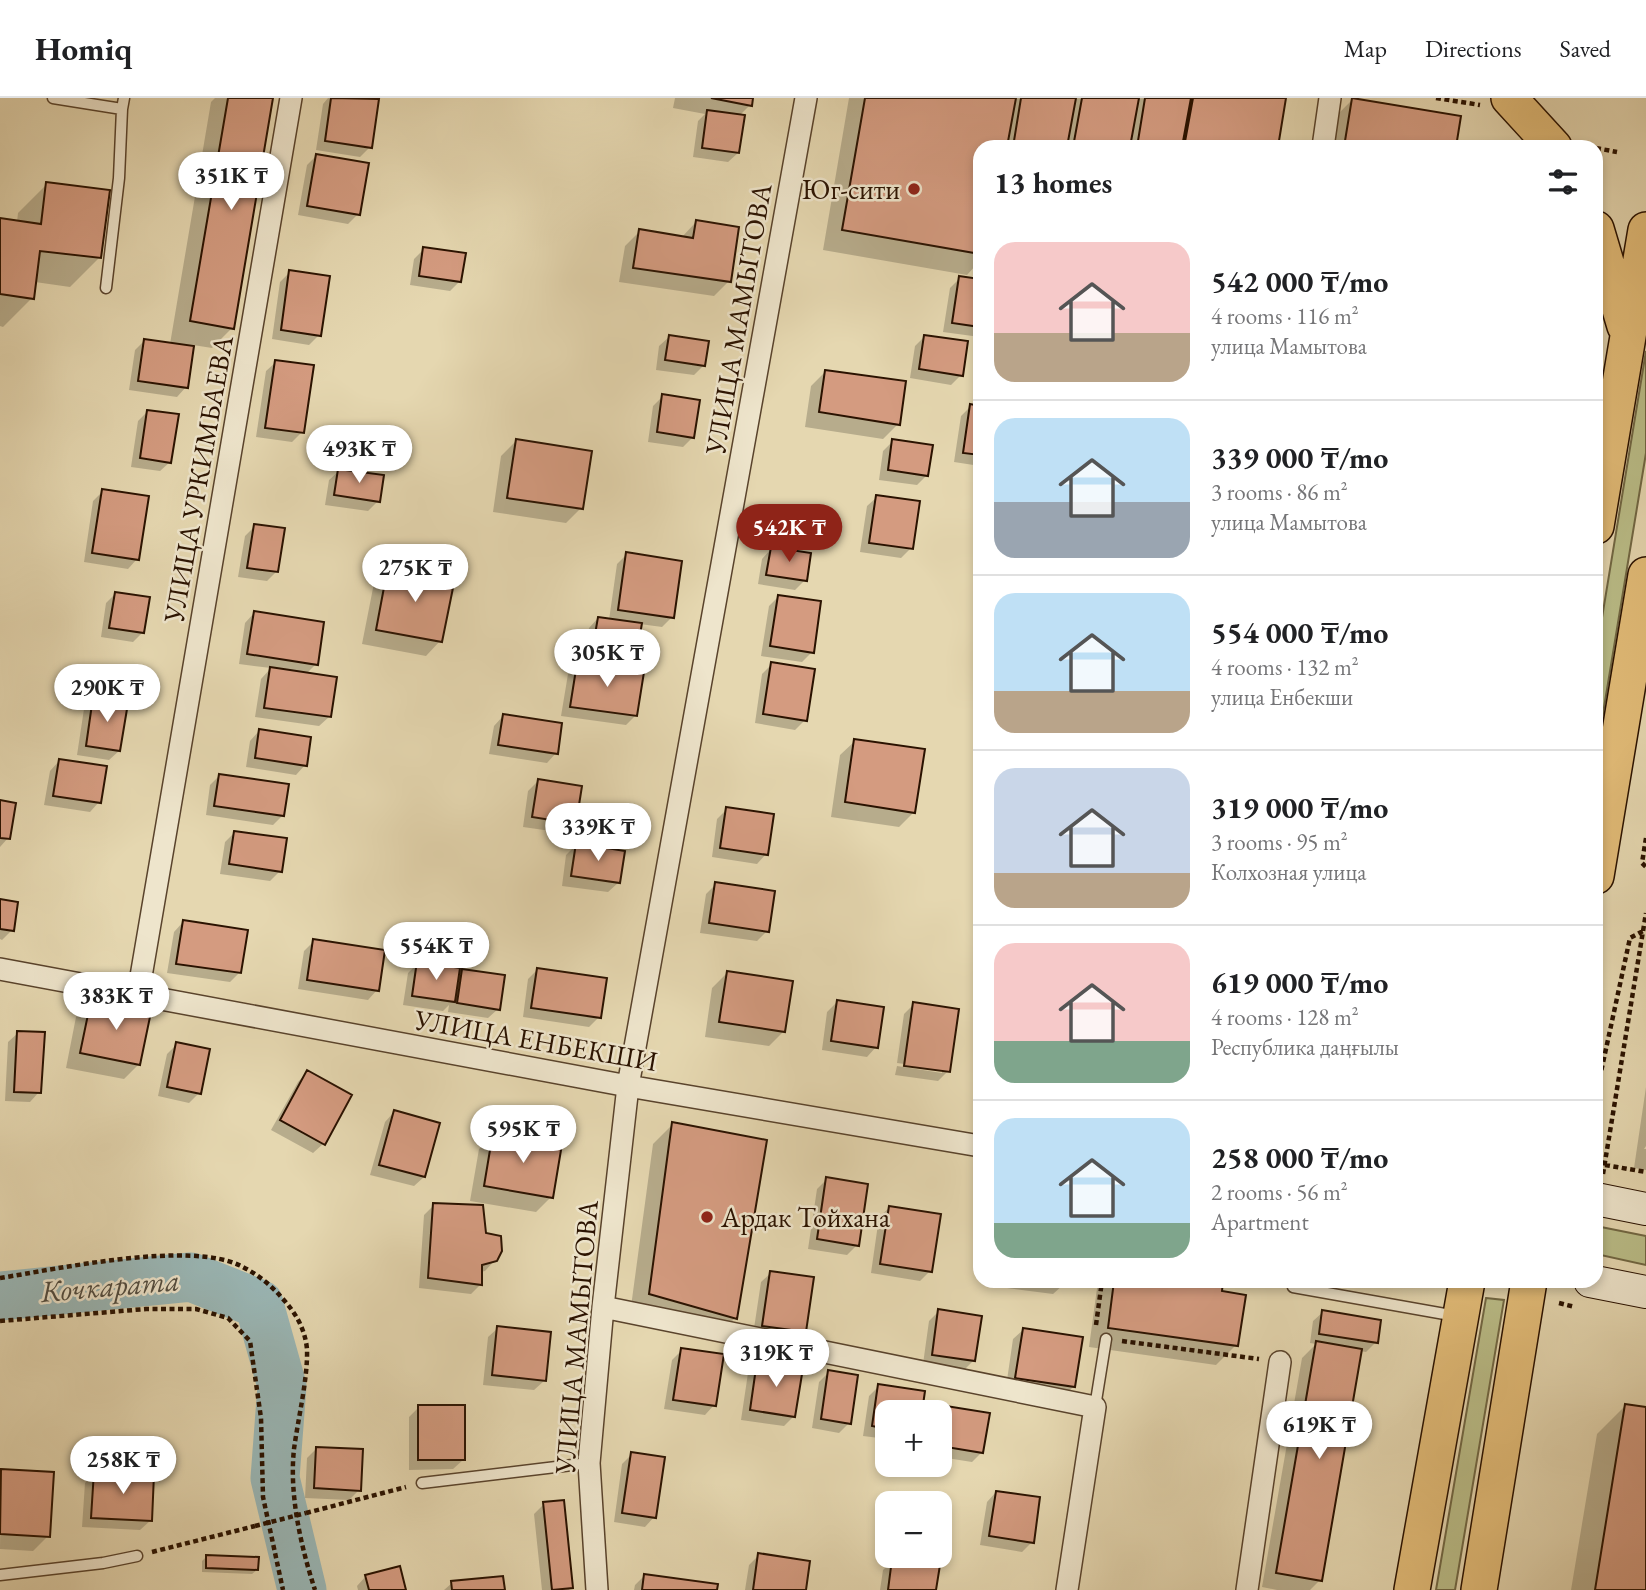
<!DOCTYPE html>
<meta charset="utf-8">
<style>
:root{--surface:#fff;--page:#f6f6f6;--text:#202124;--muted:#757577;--line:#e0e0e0;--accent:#8f2418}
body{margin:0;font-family:"EB Garamond",serif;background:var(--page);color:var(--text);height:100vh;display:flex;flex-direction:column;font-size:26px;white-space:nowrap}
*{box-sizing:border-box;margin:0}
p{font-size:23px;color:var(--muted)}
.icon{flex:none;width:38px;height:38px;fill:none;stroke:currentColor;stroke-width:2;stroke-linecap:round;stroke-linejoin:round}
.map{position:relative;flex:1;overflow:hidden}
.panel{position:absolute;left:973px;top:42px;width:630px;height:1148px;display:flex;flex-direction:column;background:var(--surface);border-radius:21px;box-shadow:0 4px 10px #0003}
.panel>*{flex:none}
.fabs{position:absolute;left:875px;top:1302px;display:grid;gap:14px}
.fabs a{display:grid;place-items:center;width:77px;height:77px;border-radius:14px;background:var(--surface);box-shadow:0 4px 10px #0003;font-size:35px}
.price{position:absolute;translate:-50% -60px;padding:0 16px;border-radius:24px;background:#fff;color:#222;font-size:23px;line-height:46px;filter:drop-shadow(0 2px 4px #0008)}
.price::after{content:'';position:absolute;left:50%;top:42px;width:21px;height:16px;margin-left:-10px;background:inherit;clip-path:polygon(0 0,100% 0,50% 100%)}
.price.selected{background:var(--accent);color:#fff}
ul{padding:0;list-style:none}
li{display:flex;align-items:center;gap:21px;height:175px;padding:0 21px}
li+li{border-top:2px solid var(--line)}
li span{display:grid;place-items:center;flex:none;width:196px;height:140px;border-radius:21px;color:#555}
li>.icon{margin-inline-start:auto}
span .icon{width:84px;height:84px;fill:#fffc;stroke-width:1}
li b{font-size:30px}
h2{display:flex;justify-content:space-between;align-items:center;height:84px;padding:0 21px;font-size:30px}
header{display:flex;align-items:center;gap:42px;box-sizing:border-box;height:98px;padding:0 35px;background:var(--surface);border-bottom:2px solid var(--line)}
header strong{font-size:33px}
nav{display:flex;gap:38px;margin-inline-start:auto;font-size:24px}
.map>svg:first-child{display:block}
.green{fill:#babd88;stroke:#726844;stroke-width:2}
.shadow{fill:#0003}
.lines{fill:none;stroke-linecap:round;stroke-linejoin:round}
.river{stroke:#9ab7b6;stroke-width:49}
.building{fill:#d49b80;stroke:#2a1200;stroke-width:2}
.lane-casing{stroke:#59432c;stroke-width:13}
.street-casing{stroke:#59432c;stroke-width:24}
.secondary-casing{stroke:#2a1200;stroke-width:34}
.primary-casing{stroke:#2a1200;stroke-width:38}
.path{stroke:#2a1200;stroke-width:4.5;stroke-dasharray:5 3.5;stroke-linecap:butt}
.lane{stroke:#eee5cc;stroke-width:10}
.street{stroke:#eee5cc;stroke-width:21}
.secondary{stroke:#eee5cc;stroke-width:32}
.primary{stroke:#e2bc78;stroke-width:35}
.path-bridge{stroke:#2a1200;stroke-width:4.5;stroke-dasharray:5 3.5;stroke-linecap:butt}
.poi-dot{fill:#8f2418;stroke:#eee5cc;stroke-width:2.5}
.labels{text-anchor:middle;stroke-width:5;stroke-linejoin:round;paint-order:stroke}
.poi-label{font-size:28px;fill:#2a1200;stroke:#eee5cc;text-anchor:end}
.street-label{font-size:28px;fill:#2a1200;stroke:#eee5cc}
.water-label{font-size:30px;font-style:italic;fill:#514c40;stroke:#eee5cc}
</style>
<header>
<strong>Homiq</strong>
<nav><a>Map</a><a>Directions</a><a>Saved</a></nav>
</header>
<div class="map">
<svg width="1646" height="1492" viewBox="0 0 1646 1492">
<rect width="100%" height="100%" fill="#e5d7b0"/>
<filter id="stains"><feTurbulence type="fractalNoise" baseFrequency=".00286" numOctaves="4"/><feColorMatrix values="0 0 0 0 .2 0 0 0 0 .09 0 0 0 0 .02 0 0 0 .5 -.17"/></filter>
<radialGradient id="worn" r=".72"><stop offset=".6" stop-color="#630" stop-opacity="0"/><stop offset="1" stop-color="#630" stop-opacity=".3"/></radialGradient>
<path class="green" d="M1646 253V355L1596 658V556Z
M1596 1128 1646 1138V1167L1596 1156Z
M1486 1200 1504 1202 1455 1492H1436Z"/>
<path class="shadow" d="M215 0H271L232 230 212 250 193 247 186 289 177 299 129 292 135 252 145 242 170 246 211 4Z
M328 0 377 2 370 49 360 59 316 52 323 6Z
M675 0H751L750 7 739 18 738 55 728 64 693 59 698 23 705 16 673 10Z
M849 0H1285L1276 49H980V239L943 234 950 190 960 180 974 182 976 167 967 177 823 152Z
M1352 2 1454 49H1332L1337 17Z
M317 57 358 116 348 126 298 117 307 67Z
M47 86 99 160 70 189 35 184 32 200 3 229 0 228V122L17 124 18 115Z
M696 124 729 183 714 198 619 184 625 148 640 133 681 140Z
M424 151 460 183 450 193 410 187 414 161Z
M290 174 319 237 309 247 272 241 280 184Z
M669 239 704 267 694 277 656 272 659 248Z
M924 239 961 277 951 287 910 280 915 248Z
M276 264 302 334 292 344 256 339 266 273Z
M826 273 898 326 883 341 805 329 811 288Z
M663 298 693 339 683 349 648 344 653 308Z
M971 308 980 310V368L954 364 961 318Z
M147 314 170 364 160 373 131 369 138 323Z
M516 343 581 410 566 425 493 414 501 358Z
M893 343 927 377 917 387 879 382 883 353Z
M339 373 378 403 368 413 325 407 329 382Z
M103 393 137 461 128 471 84 464 93 403Z
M877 399 911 450 901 460 860 454 867 408Z
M255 428 276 474 267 483 238 479 245 438Z
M771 451 805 482 795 492 758 486 762 461Z
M627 456 672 519 662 529 640 526 636 554 626 564 585 558 589 530 598 520 609 522 617 466Z
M389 470 440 543 426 558 362 546 374 485Z
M115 496 143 534 133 544 101 539 106 505Z
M778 499 812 554 802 564 761 558 769 508Z
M254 515 316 566 306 576 329 619 319 628 255 619 261 581 271 570 239 566 245 525Z
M980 538V558L976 557Z
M577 566 636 617 626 627 561 618 568 576Z
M772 566 805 622 795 632 755 625 762 576Z
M111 570 132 591 128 596 104 592 106 574Z
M94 601 119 653 109 662 77 657 84 611Z
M503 618 556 655 547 665 489 656 494 628Z
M259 633 305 667 296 677 246 669 250 643Z
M855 643 914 714 899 729 831 719 840 657Z
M59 663 99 704 90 714 44 707 50 673Z
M220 677 283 717 273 727 206 717 210 687Z
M538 683 575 725 565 735 523 729 528 693Z
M0 704 8 740 0 749Z
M727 711 766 756 757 766 712 759 717 721Z
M235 734 280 773 270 783 220 776 225 744Z
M576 747 618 785 608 794 562 788 566 757Z
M716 786 767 833 757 843 700 835 706 796Z
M0 803 12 832 2 842 0 841Z
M183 824 240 874 230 884 167 875 174 834Z
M314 843 377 892 368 902 298 891 304 853Z
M418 865 457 878 463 873 498 911 488 920 448 914 449 907 443 913 403 907 408 875Z
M538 871 599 919 589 929 523 919 528 881Z
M727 875 784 933 769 948 705 939 712 890Z
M91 904 139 966 124 981 66 970 76 919Z
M837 904 876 949 867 959 822 952 827 914Z
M914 906 948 973 938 983 895 977 897 968 942 975V971L897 965 904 916Z
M18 935 39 994 30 1004 5 1003 8 944Z
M177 946 199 995 189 1005 158 998 167 956Z
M307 974 323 1046 313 1055 271 1032 298 984Z
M1646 989V1048L1644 1051H1646V1072L1634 1070Z
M394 1014 424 1079 414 1088 370 1077 385 1024Z
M673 1026 735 1220 716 1240 630 1216 653 1046Z
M494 1036 551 1099 536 1114 470 1103 479 1051Z
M827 1081 857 1147 847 1157 808 1151 817 1091Z
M434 1107 484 1136 495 1162 485 1173 480 1174V1187L471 1196 419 1190 424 1117Z
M889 1110 930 1173 920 1183 871 1175 879 1119Z
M771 1175 804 1233 794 1243 753 1237 761 1184Z
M1008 1183H1064L1063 1187 1053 1196 1007 1190Z
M1098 1183H1222L1220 1195 1236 1247 1216 1267 1089 1249Z
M939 1213 974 1262 964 1272 923 1266 929 1223Z
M1323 1214 1376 1244 1366 1254 1360 1253 1320 1482 1310 1492H1277L1262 1489 1302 1260 1316 1246 1310 1245 1313 1223Z
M498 1230 544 1283 534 1292 483 1287 488 1239Z
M1023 1232 1074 1288 1064 1298 1006 1289 1013 1241Z
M682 1252 714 1307 705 1317 664 1311 672 1262Z
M758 1265 794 1318 784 1328 741 1322 748 1275Z
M829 1274 849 1325 839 1335 812 1330 819 1284Z
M879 1288 923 1295 920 1314H887V1341L863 1338 869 1298Z
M1626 1307 1646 1311V1492H1571L1597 1336Z
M419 1309 463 1362 453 1371 409 1372V1319Z
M947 1310 982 1354 972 1364 940 1359V1317Z
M317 1350 359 1392 349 1402 305 1400 307 1360Z
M632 1356 654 1419 645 1429 614 1424 622 1366Z
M1 1373 48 1438 33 1453 0 1451Z
M95 1375 150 1423 140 1432 82 1429 85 1385Z
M996 1394 1032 1444 1022 1454 980 1447 987 1404Z
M544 1406 571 1489 569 1492H542L534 1416Z
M759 1457 804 1492H745L749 1467Z
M207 1458 257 1472 252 1476 202 1474V1463Z
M893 1462 934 1492H880L883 1472Z
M645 1477 715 1492H634L635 1487Z
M366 1478 404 1492H358L357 1488Z
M452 1485 503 1492H444Z"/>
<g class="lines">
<path class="river" d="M0 1198 191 1179 259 1206 282 1288 275 1380 302 1492"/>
</g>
<path class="building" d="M228 0H273L234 231 190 223Z
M331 0 379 1 372 50 325 43Z
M711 0H753L752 8Z
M865 0H1016L1007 49H980V156L842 132Z
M1021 0H1076L1067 49H1013Z
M1082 0H1139L1130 49H1073Z
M1145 0H1191L1182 49H1137Z
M1193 0H1286L1278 49H1184Z
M1352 0 1461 18 1456 49H1344Z
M707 12 745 17 739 55 702 50Z
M316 56 369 65 360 117 307 108Z
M46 84 110 92 101 160 40 153 34 201 0 196V120L41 126Z
M696 122 739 129 731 184 633 170 639 131 693 140Z
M423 149 466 155 461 184 419 178Z
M289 172 330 178 321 238 281 232Z
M959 178 980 181V229L952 225Z
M669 237 709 243 705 268 665 262Z
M924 237 968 243 963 278 919 271Z
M144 241 194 248 188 290 138 283Z
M275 262 314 267 304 335 265 330Z
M825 272 906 283 900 327 819 314Z
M662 296 700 302 694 340 657 334Z
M970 306 980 308V357L963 355Z
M147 312 179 316 171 365 140 360Z
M516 341 592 353 583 411 507 400Z
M892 341 933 347 928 378 888 372Z
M338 371 384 377 380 404 334 397Z
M102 391 149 398 139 462 92 455Z
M876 397 920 403 913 451 869 445Z
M254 426 285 430 278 474 247 470Z
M771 449 811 455 807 483 766 477Z
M626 454 682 463 674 520 618 512Z
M388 468 455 480 442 544 376 532Z
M115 494 150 499 144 535 109 530Z
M778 497 821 503 814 555 770 548Z
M254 513 324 524 318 567 247 556Z
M598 519 642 525 637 555 593 548Z
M771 564 815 571 807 623 763 616Z
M577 565 644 574 637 618 570 609Z
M110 568 137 572 134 592 107 588Z
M270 569 337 579 331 619 264 610Z
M93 599 128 605 120 653 86 648Z
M503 616 562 625 558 656 498 647Z
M259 631 311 639 307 668 255 660Z
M854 641 925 651 915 715 845 704Z
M59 661 107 668 101 705 53 698Z
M219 676 289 686 284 718 214 708Z
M538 681 582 688 576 726 532 719Z
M0 702 16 705 10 741 0 740Z
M726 709 774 716 768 757 720 750Z
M234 733 287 740 282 774 229 766Z
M576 745 625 753 620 785 571 778Z
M715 784 775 793 769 834 709 825Z
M0 801 18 804 14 833 0 831Z
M183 822 248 832 241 875 176 866Z
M313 841 385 852 379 893 307 882Z
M417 863 460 870 455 904 412 898Z
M537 870 607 880 601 920 531 910Z
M462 871 505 877 500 912 457 905Z
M727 873 793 883 785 934 719 924Z
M91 902 151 914 140 967 80 955Z
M837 902 884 909 878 950 831 943Z
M913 904 959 911 950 974 904 968Z
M17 933 45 934 41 995 14 994Z
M176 944 210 951 201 996 167 989Z
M307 972 352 997 325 1047 280 1022Z
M394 1012 440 1025 425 1079 379 1067Z
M672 1024 767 1042 737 1221 649 1196Z
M493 1034 562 1046 553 1100 484 1088Z
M826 1079 868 1086 859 1148 817 1141Z
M433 1105 483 1107 486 1135 501 1138 502 1153 497 1163 482 1167V1187L428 1180Z
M889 1108 941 1116 932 1174 880 1166Z
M770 1173 814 1179 806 1234 762 1228Z
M1114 1183H1223L1222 1193 1246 1197 1238 1248 1108 1230Z
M938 1211 982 1218 975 1263 932 1257Z
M1322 1212 1381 1222 1378 1245 1319 1236Z
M497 1228 551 1234 546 1283 492 1277Z
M1023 1230 1083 1239 1075 1289 1015 1280Z
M1316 1243 1362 1251 1322 1483 1276 1475Z
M681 1250 724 1256 716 1308 673 1302Z
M757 1263 803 1270 795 1319 750 1312Z
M828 1272 858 1277 851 1326 821 1321Z
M878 1286 925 1293 922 1314H887V1331L872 1328Z
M1625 1306 1646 1309V1492H1595Z
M418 1307H465V1362H418Z
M946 1308 990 1315 983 1355 940 1348Z
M316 1349 363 1351 361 1393 314 1390Z
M631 1354 665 1359 656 1420 622 1415Z
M1 1371 54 1374 50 1439 0 1436Z
M94 1373 154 1376 152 1423 91 1420Z
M996 1393 1040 1399 1034 1445 989 1438Z
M564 1402 573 1490 552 1492 543 1404Z
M758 1455 810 1463 806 1492H753Z
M206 1457 259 1459 258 1472 206 1470Z
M892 1461 940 1467 936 1492H888Z
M400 1468 406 1492H369L365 1477Z
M644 1476 718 1486 717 1492H642Z
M503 1478 505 1492H452L451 1483Z"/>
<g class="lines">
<g class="lane-casing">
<path id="lane" d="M53 0 122 11 124 0
M106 190 119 80 122 11
M1293 1189 1456 1218
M1095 1309 1106 1241
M422 1385 589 1365
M0 1477 103 1465 137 1458"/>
</g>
<g class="street-casing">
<path id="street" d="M1323 49 1330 0
M0 871 628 988 980 1048
M138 896 291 0
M603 1209 1095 1309 1067 1492
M597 1492 589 1365 603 1209 628 988 806 0
M1247 1492 1280 1264"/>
</g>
<g class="secondary-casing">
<path id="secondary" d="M1596 1101 1646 1111
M1590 1183 1646 1194"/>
</g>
<g class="primary-casing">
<path id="primary" d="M1509 0 1554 49
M1596 131 1625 228
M1596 428 1646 132
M1596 778 1646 477
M1412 1492 1467 1183
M1479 1492 1529 1183"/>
</g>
<path class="path" d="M1436 0 1480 7
M1596 50 1617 54
M1646 740 1642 765 1646 769
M1596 997 1630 840 1645 832
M1605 1067 1646 1074
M1603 1076 1646 815
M0 1180C58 1171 190 1142 241 1168 257 1176 271 1187 282 1200 296 1215 305 1231 307 1251 308 1280 298 1321 294 1351 289 1397 301 1449 315 1492
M1559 1205 1575 1209
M0 1223 146 1211H196L228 1220 250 1243 261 1320 263 1399 283 1492
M1096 1227 1102 1183
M1122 1243 1259 1261
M306 1415 406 1389
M152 1454 255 1428"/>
<use href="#lane" class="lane"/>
<use href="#street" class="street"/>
<use href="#secondary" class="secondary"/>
<use href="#primary" class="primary"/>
<path class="path-bridge" d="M255 1428 306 1415"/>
</g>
<g class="poi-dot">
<circle cx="914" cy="91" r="7"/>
<circle cx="707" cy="1119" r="7"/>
</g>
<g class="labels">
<g class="poi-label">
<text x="900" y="101">Юг-сити</text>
<text x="721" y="1129" text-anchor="start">Ардак Тойхана</text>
</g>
<g class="street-label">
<text transform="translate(738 221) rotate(-80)" y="10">УЛИЦА МАМЫТОВА</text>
<text transform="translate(198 381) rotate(-80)" y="10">УЛИЦА УРКИМБАЕВА</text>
<text transform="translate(536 942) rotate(10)" y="10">УЛИЦА ЕНБЕКШИ</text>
<text transform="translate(576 1239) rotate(-85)" y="10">УЛИЦА МАМЫТОВА</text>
</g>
<g class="water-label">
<text transform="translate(110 1188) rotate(-5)" y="10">Кочкарата</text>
</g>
</g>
<rect width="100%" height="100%" filter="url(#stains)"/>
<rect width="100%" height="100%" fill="url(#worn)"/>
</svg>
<div class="fabs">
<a>+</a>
<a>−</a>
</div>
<b class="price" style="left:231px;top:114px">351K ₸</b>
<b class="price" style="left:359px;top:387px">493K ₸</b>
<b class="price selected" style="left:789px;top:466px">542K ₸</b>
<b class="price" style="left:415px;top:506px">275K ₸</b>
<b class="price" style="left:607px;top:591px">305K ₸</b>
<b class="price" style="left:107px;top:626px">290K ₸</b>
<b class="price" style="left:598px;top:765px">339K ₸</b>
<b class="price" style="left:436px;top:884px">554K ₸</b>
<b class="price" style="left:116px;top:934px">383K ₸</b>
<b class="price" style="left:523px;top:1067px">595K ₸</b>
<b class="price" style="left:776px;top:1291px">319K ₸</b>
<b class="price" style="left:1319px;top:1363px">619K ₸</b>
<b class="price" style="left:123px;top:1398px">258K ₸</b>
<section class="panel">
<h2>13 homes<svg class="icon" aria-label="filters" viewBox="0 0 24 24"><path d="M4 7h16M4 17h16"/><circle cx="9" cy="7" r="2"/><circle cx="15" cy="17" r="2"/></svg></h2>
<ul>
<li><span style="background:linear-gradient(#f6c9c9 65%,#b9a48a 0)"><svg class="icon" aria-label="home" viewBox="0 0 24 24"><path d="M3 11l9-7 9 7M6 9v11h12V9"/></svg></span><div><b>542 000 ₸/mo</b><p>4 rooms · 116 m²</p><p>улица Мамытова</p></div></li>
<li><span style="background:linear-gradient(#bfe0f5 60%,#9aa5b1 0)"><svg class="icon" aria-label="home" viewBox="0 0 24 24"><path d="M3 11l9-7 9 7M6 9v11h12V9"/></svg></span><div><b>339 000 ₸/mo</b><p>3 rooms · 86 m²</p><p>улица Мамытова</p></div></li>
<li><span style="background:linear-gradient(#bfe0f5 70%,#b9a48a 0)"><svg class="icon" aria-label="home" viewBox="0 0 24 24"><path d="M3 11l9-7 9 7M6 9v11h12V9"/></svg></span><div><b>554 000 ₸/mo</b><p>4 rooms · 132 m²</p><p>улица Енбекши</p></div></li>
<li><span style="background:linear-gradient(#c9d6e8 75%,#b9a48a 0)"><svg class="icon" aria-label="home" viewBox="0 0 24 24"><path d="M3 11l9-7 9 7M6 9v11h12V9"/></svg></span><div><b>319 000 ₸/mo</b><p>3 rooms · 95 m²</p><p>Колхозная улица</p></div></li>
<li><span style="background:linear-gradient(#f6c9c9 70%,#7fa58c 0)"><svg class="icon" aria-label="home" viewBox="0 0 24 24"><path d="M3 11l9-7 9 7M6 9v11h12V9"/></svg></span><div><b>619 000 ₸/mo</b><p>4 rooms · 128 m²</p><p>Республика даңғылы</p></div></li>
<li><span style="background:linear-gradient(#bfe0f5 75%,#7fa58c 0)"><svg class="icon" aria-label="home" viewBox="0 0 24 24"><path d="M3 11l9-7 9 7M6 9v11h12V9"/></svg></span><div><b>258 000 ₸/mo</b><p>2 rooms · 56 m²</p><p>Apartment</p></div></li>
</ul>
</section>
</div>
